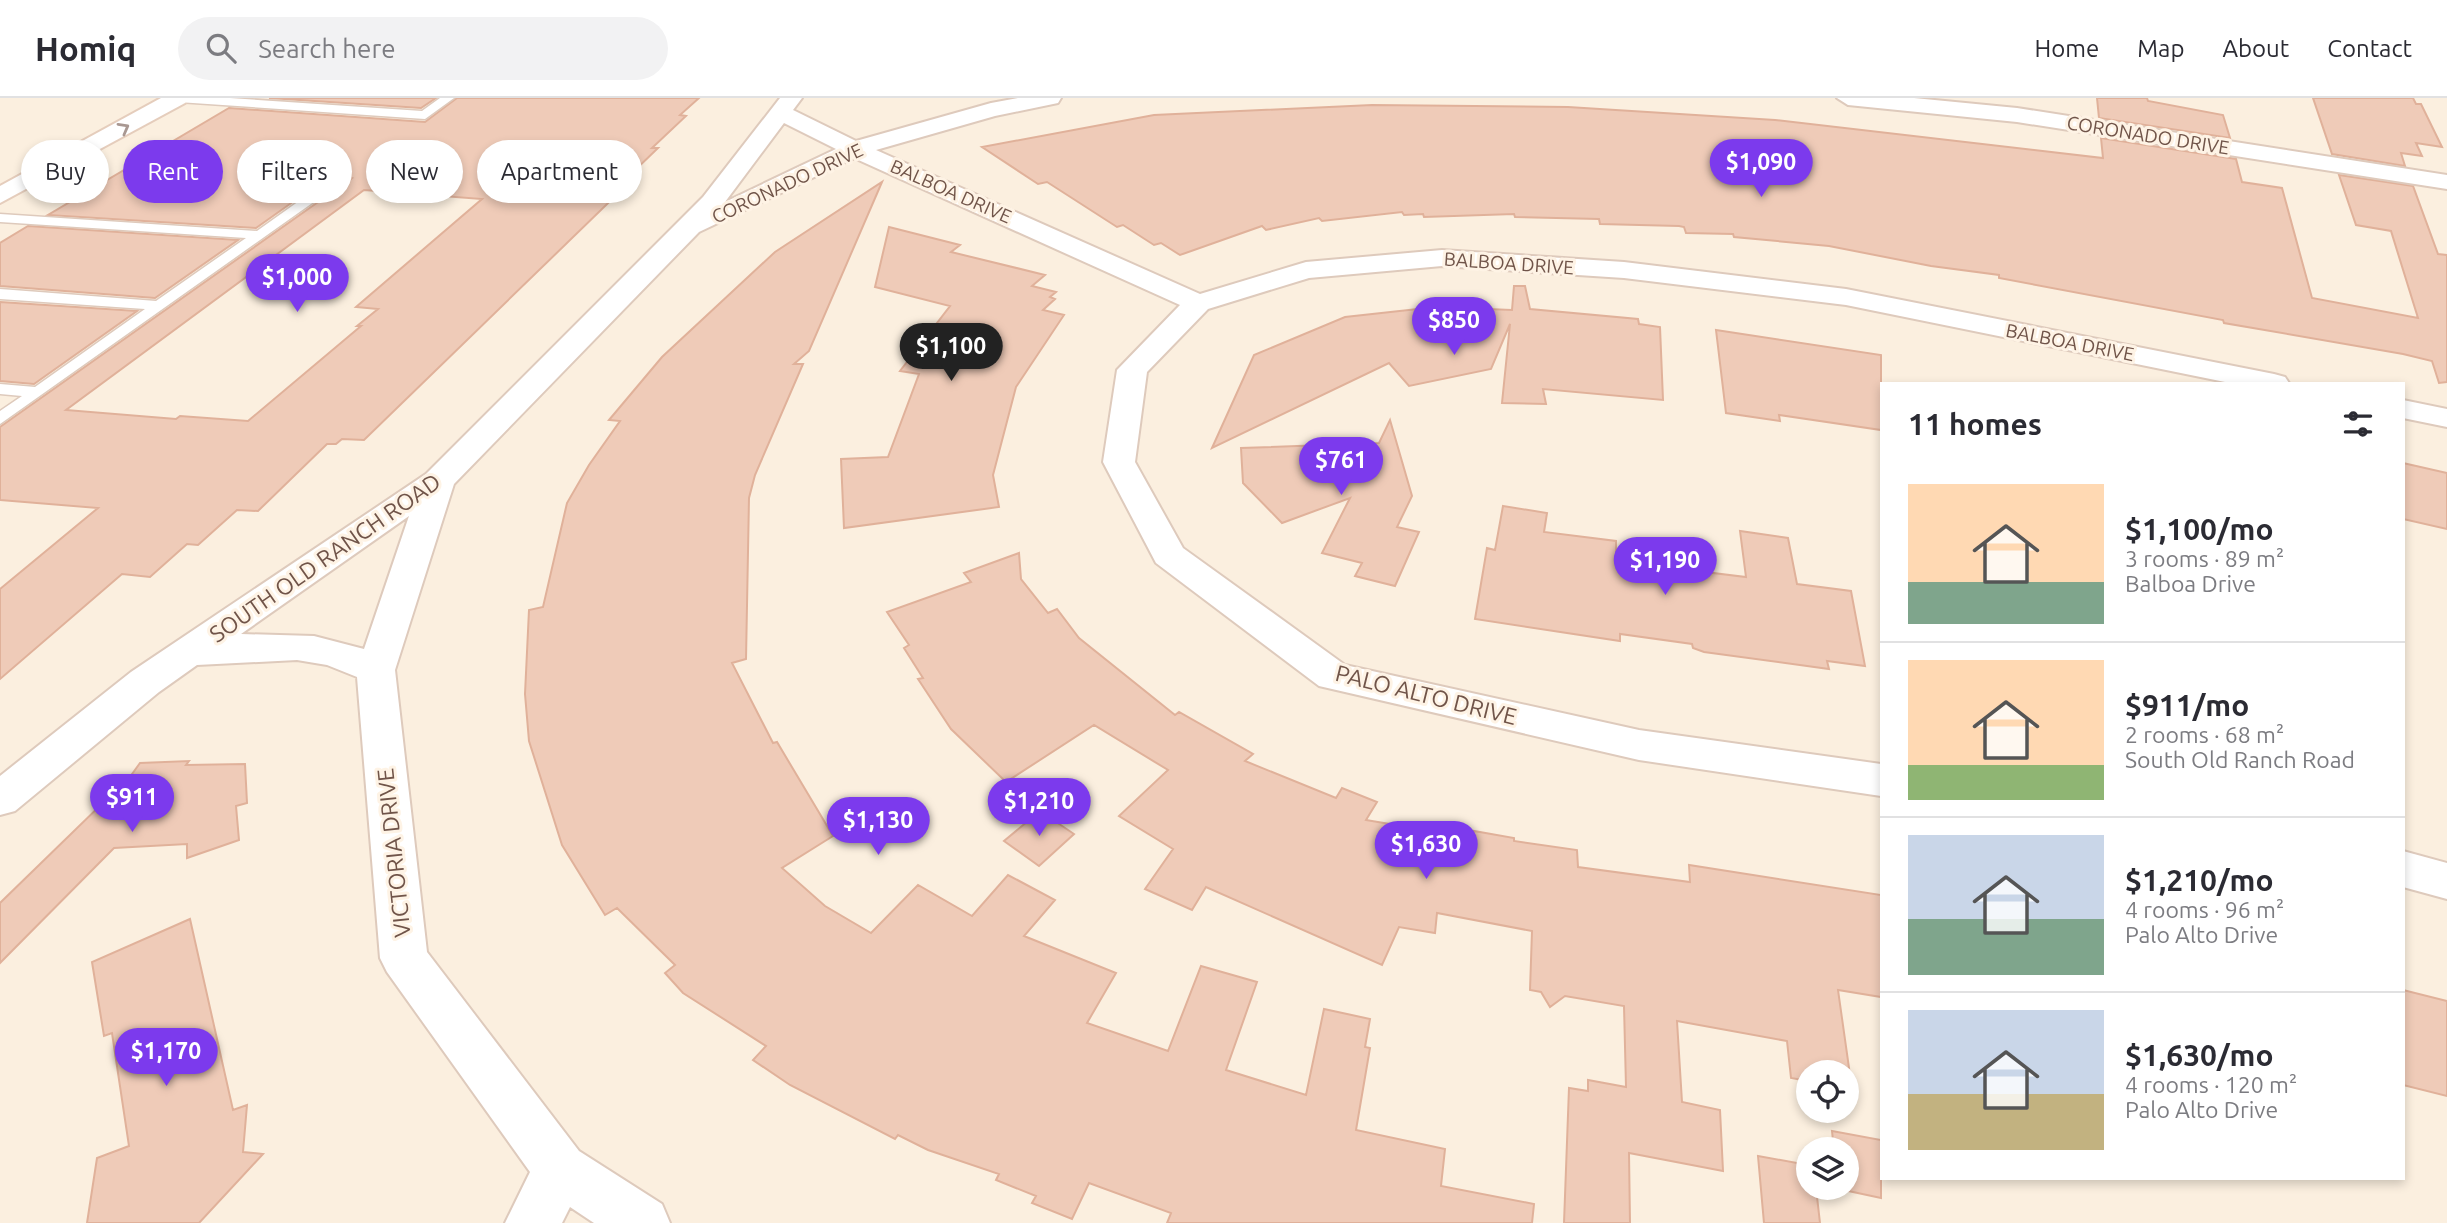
<!DOCTYPE html>
<meta charset="utf-8">
<style>
:root{--surface:#fff;--page:#f2f2f3;--text:#2b2b33;--muted:#7c7c81;--line:#e1e1e2;--accent:#7c3aed}
body{margin:0;font-family:Ubuntu,sans-serif;background:var(--page);color:var(--text);height:100vh;display:flex;flex-direction:column;font-size:26px;white-space:nowrap}
*{box-sizing:border-box;margin:0}
p{font-size:23px;color:var(--muted)}
.icon{flex:none;width:38px;height:38px;fill:none;stroke:currentColor;stroke-width:2;stroke-linecap:round;stroke-linejoin:round}
.map{position:relative;flex:1;overflow:hidden}
.drawer{position:absolute;left:1880px;top:284px;width:525px;height:798px;display:flex;flex-direction:column;background:var(--surface);border-radius:0px;box-shadow:0 4px 10px #0003}
.drawer>*{flex:none}
.hud{position:absolute;left:21px;top:42px;width:665px;height:63px;display:flex;gap:14px}
.tools{position:absolute;left:1796px;top:962px;display:grid;gap:14px}
.tools a{display:grid;place-items:center;width:63px;height:63px;border-radius:50%;background:var(--surface);box-shadow:0 4px 10px #0003;font-size:35px}
.price{position:absolute;translate:-50% -60px;padding:0 16px;border-radius:24px;background:var(--accent);color:#fff;font-size:23px;line-height:46px;filter:drop-shadow(0 2px 4px #0008)}
.price::after{content:'';position:absolute;left:50%;top:42px;width:21px;height:16px;margin-left:-10px;background:inherit;clip-path:polygon(0 0,100% 0,50% 100%)}
.price.current{background:#222;color:#fff}
ul{padding:0;list-style:none}
li{display:flex;align-items:center;gap:21px;height:175px;padding:0 28px}
li+li{border-top:2px solid var(--line)}
li span{display:grid;place-items:center;flex:none;width:196px;height:140px;border-radius:0px;color:#555}
li>.icon{margin-inline-start:auto}
span .icon{width:84px;height:84px;fill:#fffc;stroke-width:1}
li b{font-size:30px}
h2{display:flex;justify-content:space-between;align-items:center;height:84px;padding:0 28px;font-size:30px}
.pill{padding:0 24px;border-radius:32px;background:var(--surface);box-shadow:0 4px 10px #0003;font-size:24px;line-height:63px}
.pill.current{background:var(--accent);color:#fff}
header{display:flex;align-items:center;gap:42px;box-sizing:border-box;height:98px;padding:0 35px;background:var(--surface);border-bottom:2px solid var(--line)}
header strong{font-size:33px}
nav{display:flex;gap:38px;margin-inline-start:auto;font-size:24px}
.search{width:490px;height:63px;background:var(--page);display:flex;align-items:center;gap:18px;box-sizing:border-box;padding:0 24px;border-radius:38px;color:var(--muted);font-size:26px}
.map>svg:first-child{display:block}
.building{fill:#efcbb8;stroke:#e0b19a;stroke-width:2;fill-rule:evenodd}
.lines{fill:none;stroke-linecap:round;stroke-linejoin:round}
.service-casing{stroke:#decabc;stroke-width:3}
.minor-casing{stroke:#decabc;stroke-width:4}
.secondary-casing{stroke:#e5cdbc;stroke-width:4}
.service{fill:#fff;fill-rule:evenodd}
.minor{fill:#fff;fill-rule:evenodd}
.secondary{fill:#fff;fill-rule:evenodd}
.oneway{stroke:#a99892}
.labels{text-anchor:middle;stroke-width:6;stroke-linejoin:round;paint-order:stroke}
.far-street-label{font-size:19px;fill:#705449;stroke:#fef3e5}
.street-label{font-size:23px;fill:#705449;stroke:#fef3e5}
</style>
<header>
<strong>Homiq</strong>
<div class="search"><svg class="icon" aria-label="search" viewBox="0 0 24 24"><circle cx="10" cy="10" r="6"/><path d="M15 15l6 6"/></svg>Search here</div>
<nav><a>Home</a><a>Map</a><a>About</a><a>Contact</a></nav>
</header>
<div class="map">
<svg width="2447" height="1125" viewBox="0 0 2447 1125">
<rect width="100%" height="100%" fill="#fbefdf"/>
<path class="building" d="M269 0H436L421 10Z
M457 0H699L680 17 686 18 652 50H658L630 77H637L364 342 342 341 336 346H327L258 413 237 412 198 447 187 446 150 479 122 476 0 581V491L98 410 0 402V329L352 80 335 74 256 130 48 117 229 10 425 24ZM364 92 482 101 356 209 378 211 357 228H361L248 323 180 318 176 321 66 312Z
M2097 0H2147L2148 3 2223 17 2230 40 2099 20Z
M2313 0H2413L2416 6H2421L2442 49 2416 45 2422 58 2401 55 2405 68 2332 56Z
M1372 7 1568 9 1775 22 2103 60 2101 40 2236 61 2242 84 2282 90 2312 200 2418 220 2391 133 2356 127 2339 77 2413 88 2438 156 2447 157V284L2439 285 2432 263 2403 256 2224 225 2223 222 1999 180V177L1931 168 1829 148 1734 139 1733 136 1686 135 1684 129 1679 128 1600 126 1599 121 1515 119 1514 116 1424 119 1423 116 1404 117 1402 114 1322 123 1319 120 1266 132 1262 128 1180 157 1161 145 1154 147 1123 127 1117 129 1047 84 1038 86 982 49 1154 17Z
M882 84 809 253 794 266H803L755 377 749 400 746 561 732 565 773 645 777 644 833 738 782 770 825 808 871 835 918 787 972 818 1008 777 1055 802 1024 838 1116 875 1087 925 1168 953 1201 868 1257 884 1226 972 1306 997 1324 911 1370 921 1365 949 1370 950 1356 1032 1445 1051 1441 1088 1534 1106 1532 1125H1167L1171 1115 1089 1085 1072 1121 1032 1105 1036 1098 996 1082 999 1076 928 1052 898 1037 895 1041 790 987 753 962 766 948 683 895 665 875 675 867 617 810 605 817 562 747 529 643 525 596 529 512 543 509 567 405 589 367 620 323 609 322 662 259 775 154Z
M28 128 238 142 155 200 0 188V145Z
M889 129 960 147 951 154 1045 177 1032 188 1056 194 1050 199 1055 201 1043 212 1064 217 1016 289 993 377 999 409 844 430 841 361 888 359 919 276 900 273 950 208 875 189Z
M1514 188H1525L1530 211 1638 221 1639 226 1660 229 1663 302 1543 291 1546 306 1502 305 1510 226 1491 271 1409 288 1389 265 1212 350 1254 257 1345 219 1436 209 1512 212Z
M0 204 137 213 34 286 0 283Z
M1716 232 1881 257V332L1779 317 1780 323 1726 315Z
M1390 322 1412 398 1397 429 1419 434 1395 488 1355 478 1362 465 1322 455 1350 400 1282 425 1243 385 1241 350 1379 345Z
M2403 365 2447 375V431L2403 421Z
M1503 408 1547 415 1544 434 1616 443V463L1746 479 1740 433 1788 440 1797 486 1851 493 1865 568 1827 563 1829 571 1704 554 1693 550 1692 546 1620 536V543L1475 521 1487 450 1495 452Z
M1019 455 1021 481 1048 515 1057 511 1079 540 1175 617 1179 614 1253 656 1245 663 1336 700 1342 690 1377 704 1366 722 1473 740 1474 733 1514 740V743L1577 752 1578 769 1690 784 1689 767 1881 797V899L1838 892 1852 991 1846 990V975H1808V983L1791 980 1787 943 1677 923 1682 1004 1720 1012 1723 1073 1629 1055 1630 1125H1564L1569 990 1588 993V982L1626 989 1624 908 1565 898 1550 909 1541 894 1530 892 1532 833 1437 815 1435 835 1399 829 1382 867 1206 789 1192 812 1145 791 1173 751 1119 718 1168 672 1094 627 1006 684 951 631 918 581 923 580 904 550 909 547 887 514 971 484 964 475Z
M189 663 186 667 245 666 247 705 236 708 239 742 187 760V746L114 750 0 865V805L112 696 117 697 140 665Z
M1040 713 1074 736 1039 768 1004 743Z
M190 821 233 1012 247 1007 243 1054 263 1056 199 1125H87L97 1060 129 1048 112 935 104 938 92 864Z
M2403 892 2447 903V998L2403 987Z
M1832 1033 1881 1042V1100L1839 1091 1846 1090V1052H1834Z
M1758 1058 1808 1067V1090H1816L1820 1125H1764Z"/>
<g class="lines">
<g class="service-casing">
<path id="service" d="M172 0H230L422 13 440 0H454L425 21 178 4Z
M337 76 349 79 0 326V313L22 298 0 296V286L35 289 145 211 0 201V191L156 203 246 140 0 124V116L257 133Z"/>
</g>
<g class="minor-casing">
<path id="minor" d="M780 0H802L793 12 856 43 991 5 1018 0H1061L1058 5 995 18 876 52 1200 196 1306 164 1442 152 1624 164 1846 191 2274 276 2285 279 2289 285H2230L1846 207 1624 180 1442 168 1309 180 1208 211 1147 274 1135 364 1183 450 1345 567 1639 632 1881 666V698L1639 662 1319 588 1156 465 1103 364 1117 272 1180 207 854 60 699 134 454 386 395 572 427 854 579 1053 662 1106 670 1125H594L570 1109 562 1125H505L530 1074 387 874 380 860 357 579 327 567 297 562 197 567 159 594 15 713 0 717V678L131 574 426 376 703 99ZM784 25 836 51 725 104ZM409 418 364 551 314 538 241 536Z
M1837 0H1914L2017 10 2447 77V91L2017 24 1848 7Z
M2403 302 2447 311V329L2403 320Z
M2403 753 2447 765V801L2403 789Z"/>
</g>
<g class="secondary-casing">
<path id="secondary" d="M161 0H188L185 5 0 105V88Z"/>
</g>
<use href="#service" class="service"/>
<use href="#minor" class="minor"/>
<use href="#secondary" class="secondary"/>
</g>
<defs><path id="oneway-chevron" d="M-2-3.5L2.5 0L-2 3.5" fill="none" stroke-width="1.6" stroke-linecap="round" stroke-linejoin="round" transform="scale(1.75)"/></defs>
<use class="oneway" href="#oneway-chevron" transform="translate(124 30) rotate(-29)"/>
<g class="labels">
<g class="far-street-label">
<text transform="translate(2148 37) rotate(9)" y="7">CORONADO DRIVE</text>
<text transform="translate(787 85) rotate(-25)" y="7">CORONADO DRIVE</text>
<text transform="translate(951 93) rotate(24)" y="7">BALBOA DRIVE</text>
<text transform="translate(1509 165) rotate(4)" y="7">BALBOA DRIVE</text>
<text transform="translate(2070 244) rotate(11)" y="7">BALBOA DRIVE</text>
</g>
<g class="street-label">
<text transform="translate(325 460) rotate(-35)" y="8">SOUTH OLD RANCH ROAD</text>
<text transform="translate(1426 597) rotate(14)" y="8">PALO ALTO DRIVE</text>
<text transform="translate(394 755) rotate(-96)" y="8">VICTORIA DRIVE</text>
</g>
</g>
</svg>
<div class="tools">
<a><svg class="icon" aria-label="locate" viewBox="0 0 24 24"><circle cx="12" cy="12" r="6"/><path d="M12 2v4M12 18v4M2 12h4M18 12h4"/></svg></a>
<a><svg class="icon" aria-label="layers" viewBox="0 0 24 24"><path d="M12 4l9 5-9 5-9-5zM3 14l9 5 9-5"/></svg></a>
</div>
<b class="price" style="left:1761px;top:101px">$1,090</b>
<b class="price" style="left:297px;top:216px">$1,000</b>
<b class="price" style="left:1454px;top:259px">$850</b>
<b class="price current" style="left:951px;top:285px">$1,100</b>
<b class="price" style="left:1341px;top:399px">$761</b>
<b class="price" style="left:1665px;top:499px">$1,190</b>
<b class="price" style="left:132px;top:736px">$911</b>
<b class="price" style="left:1039px;top:740px">$1,210</b>
<b class="price" style="left:878px;top:759px">$1,130</b>
<b class="price" style="left:1426px;top:783px">$1,630</b>
<b class="price" style="left:166px;top:990px">$1,170</b>
<div class="hud">
<a class="pill">Buy</a>
<a class="pill current">Rent</a>
<a class="pill">Filters</a>
<a class="pill">New</a>
<a class="pill">Apartment</a>
</div>
<section class="drawer">
<h2>11 homes<svg class="icon" aria-label="filters" viewBox="0 0 24 24"><path d="M4 7h16M4 17h16"/><circle cx="9" cy="7" r="2"/><circle cx="15" cy="17" r="2"/></svg></h2>
<ul>
<li><span style="background:linear-gradient(#ffd9b3 70%,#7fa58c 0)"><svg class="icon" aria-label="home" viewBox="0 0 24 24"><path d="M3 11l9-7 9 7M6 9v11h12V9"/></svg></span><div><b>$1,100/mo</b><p>3 rooms · 89 m²</p><p>Balboa Drive</p></div></li>
<li><span style="background:linear-gradient(#ffd9b3 75%,#8fb573 0)"><svg class="icon" aria-label="home" viewBox="0 0 24 24"><path d="M3 11l9-7 9 7M6 9v11h12V9"/></svg></span><div><b>$911/mo</b><p>2 rooms · 68 m²</p><p>South Old Ranch Road</p></div></li>
<li><span style="background:linear-gradient(#c9d6e8 60%,#7fa58c 0)"><svg class="icon" aria-label="home" viewBox="0 0 24 24"><path d="M3 11l9-7 9 7M6 9v11h12V9"/></svg></span><div><b>$1,210/mo</b><p>4 rooms · 96 m²</p><p>Palo Alto Drive</p></div></li>
<li><span style="background:linear-gradient(#c9d6e8 60%,#c2b280 0)"><svg class="icon" aria-label="home" viewBox="0 0 24 24"><path d="M3 11l9-7 9 7M6 9v11h12V9"/></svg></span><div><b>$1,630/mo</b><p>4 rooms · 120 m²</p><p>Palo Alto Drive</p></div></li>
</ul>
</section>
</div>
